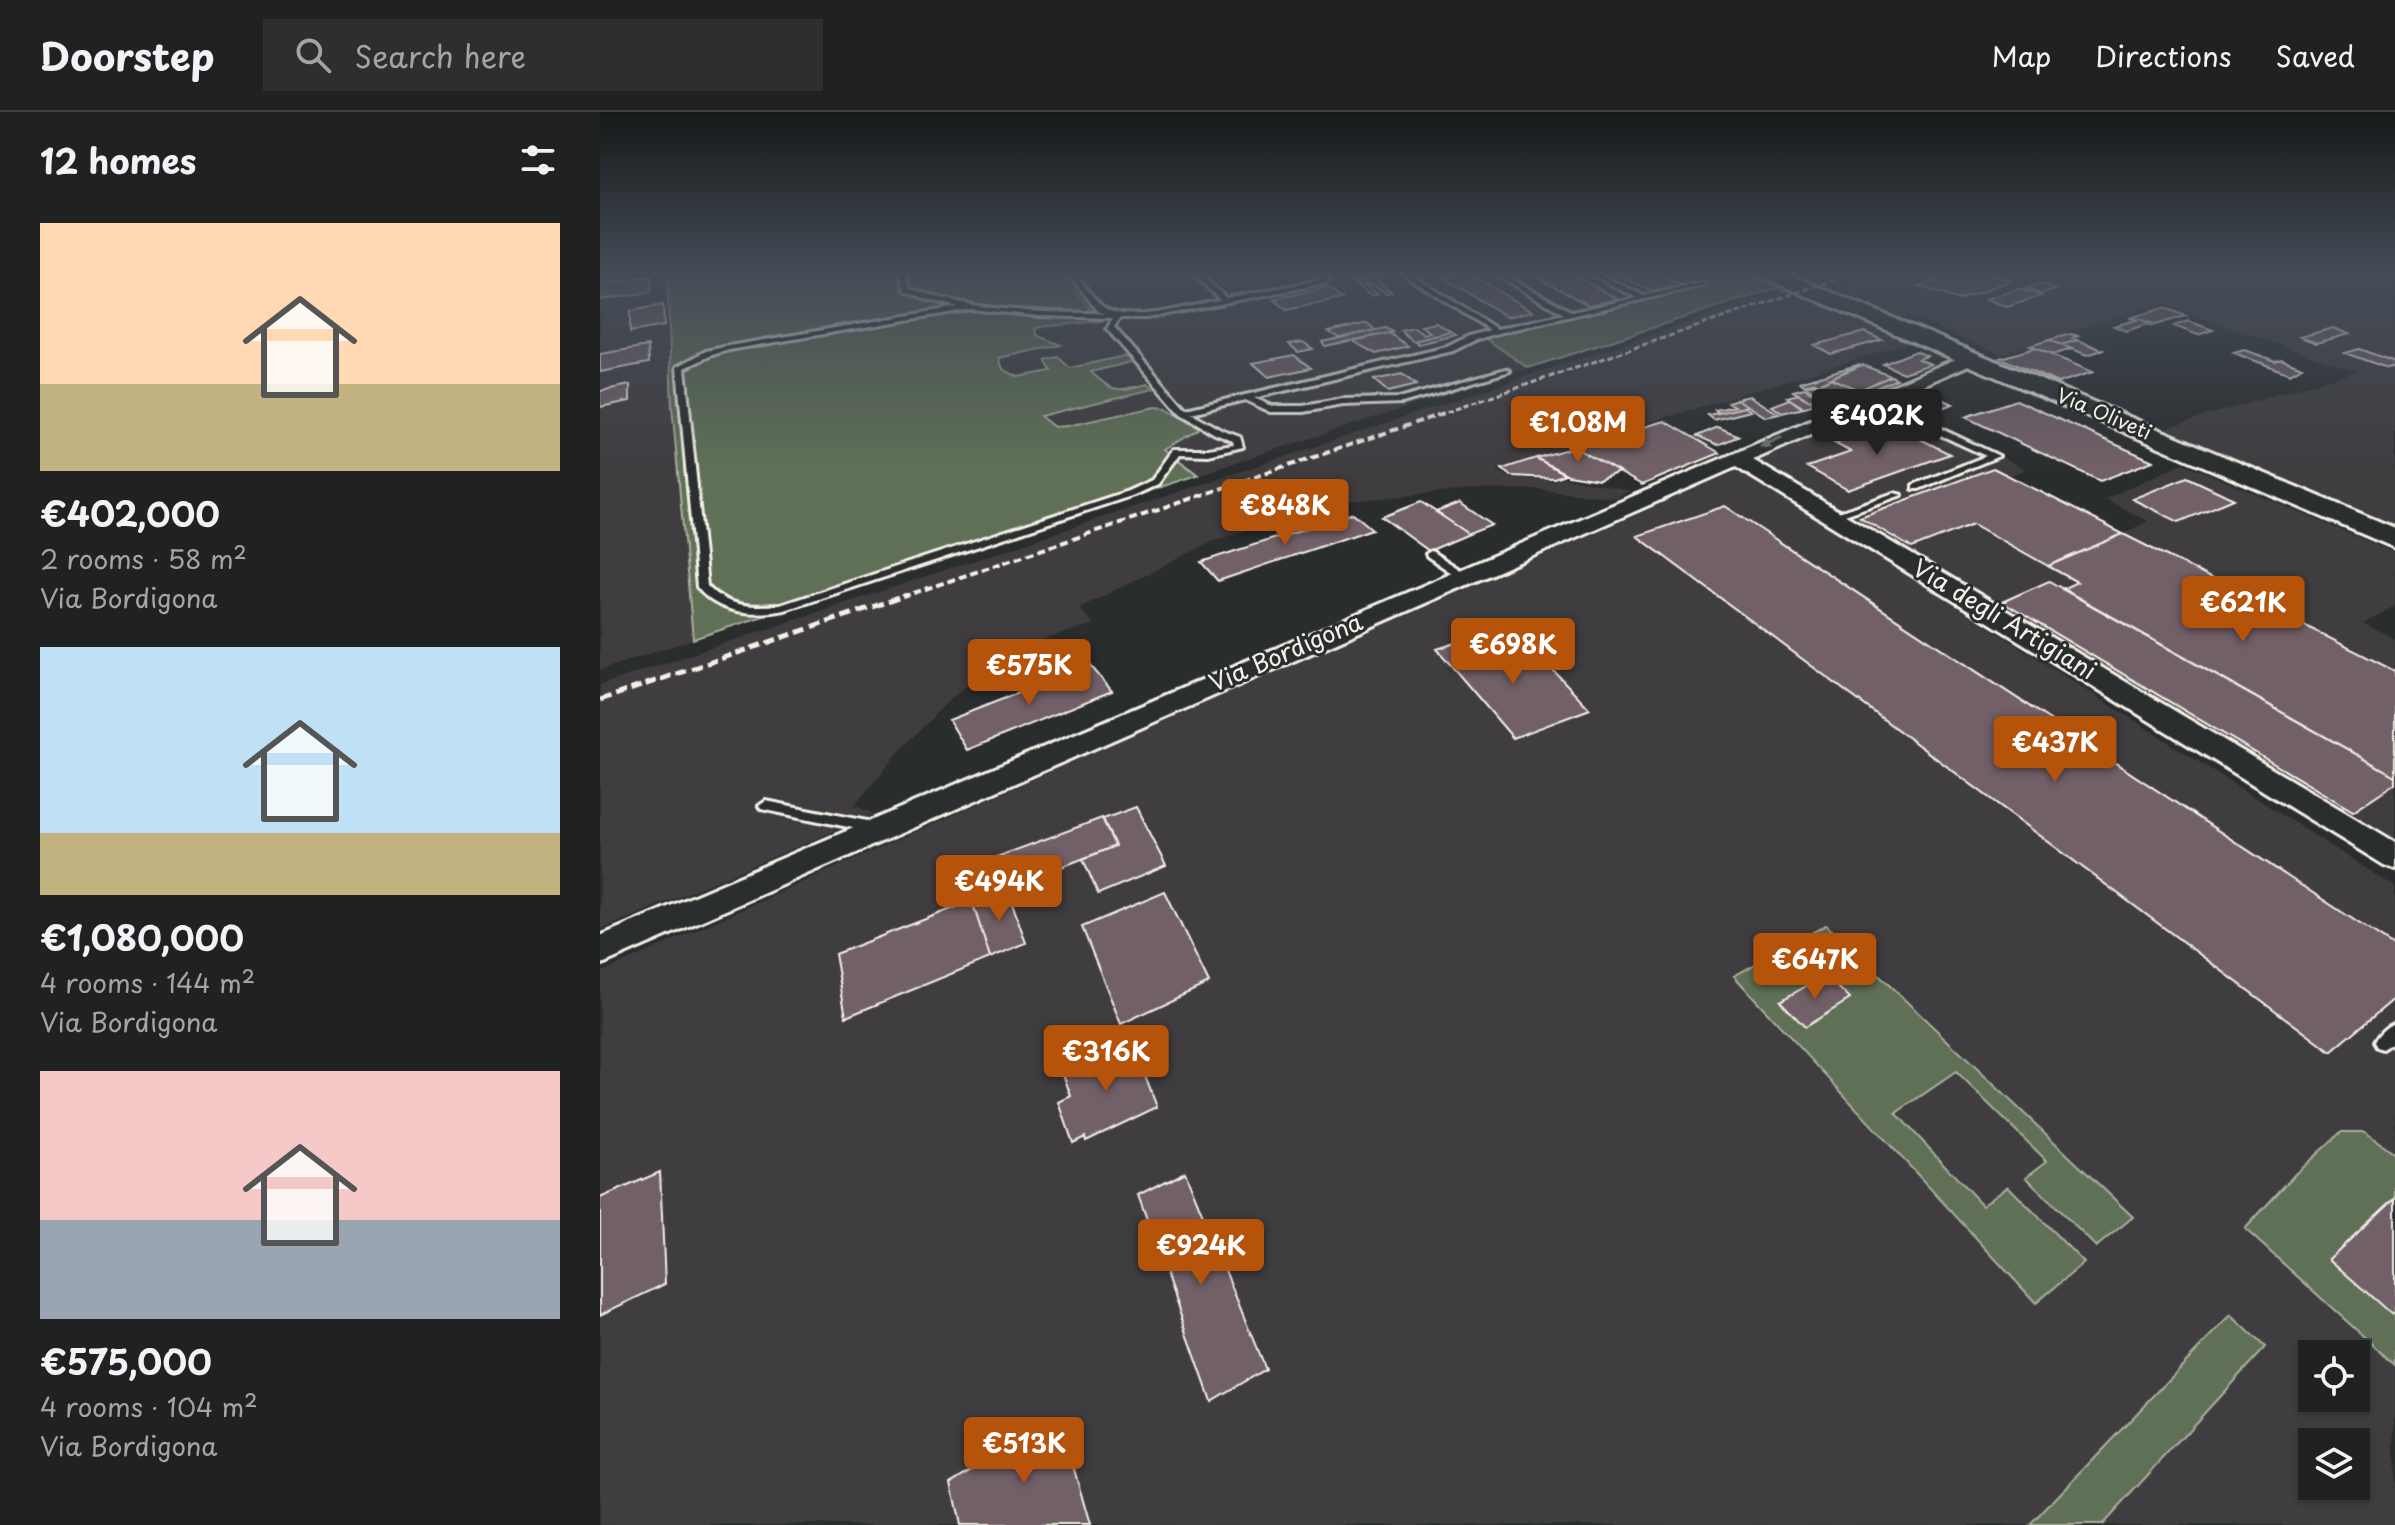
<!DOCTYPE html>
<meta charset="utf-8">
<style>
:root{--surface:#202222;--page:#2d2f2f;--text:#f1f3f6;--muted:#a2a4a5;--line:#3d3f40;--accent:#b45309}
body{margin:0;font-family:"Playpen Sans",sans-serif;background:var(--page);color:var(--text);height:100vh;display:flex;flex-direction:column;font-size:30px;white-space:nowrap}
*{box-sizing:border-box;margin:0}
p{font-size:26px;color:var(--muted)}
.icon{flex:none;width:44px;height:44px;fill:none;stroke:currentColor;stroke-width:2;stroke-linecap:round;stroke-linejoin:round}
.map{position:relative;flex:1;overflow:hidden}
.side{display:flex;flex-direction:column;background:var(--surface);width:600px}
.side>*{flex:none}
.tools{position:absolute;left:1698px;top:1228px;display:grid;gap:16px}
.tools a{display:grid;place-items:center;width:72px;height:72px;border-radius:0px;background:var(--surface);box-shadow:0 2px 6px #0004,0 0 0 2px var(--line);font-size:40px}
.price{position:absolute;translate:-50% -68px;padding:0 18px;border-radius:8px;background:var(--accent);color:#fff;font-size:26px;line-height:52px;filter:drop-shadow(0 2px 4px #0008)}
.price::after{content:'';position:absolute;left:50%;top:48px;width:24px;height:18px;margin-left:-12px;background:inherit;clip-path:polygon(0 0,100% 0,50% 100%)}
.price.on{background:#222;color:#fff}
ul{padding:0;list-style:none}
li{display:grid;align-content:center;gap:16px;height:424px;padding:0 40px}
li span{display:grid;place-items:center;height:248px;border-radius:0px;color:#555}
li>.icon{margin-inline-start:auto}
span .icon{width:144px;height:144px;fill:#fffc;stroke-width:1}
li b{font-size:34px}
h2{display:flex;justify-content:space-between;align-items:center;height:96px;padding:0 40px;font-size:34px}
header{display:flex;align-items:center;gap:48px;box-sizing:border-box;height:112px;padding:0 40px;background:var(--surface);border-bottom:2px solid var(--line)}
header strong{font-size:38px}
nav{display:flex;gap:44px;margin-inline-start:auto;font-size:28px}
.search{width:560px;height:72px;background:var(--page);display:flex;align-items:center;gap:20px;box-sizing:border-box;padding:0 28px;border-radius:0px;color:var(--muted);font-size:30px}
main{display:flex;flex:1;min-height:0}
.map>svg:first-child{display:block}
.built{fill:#403c3f;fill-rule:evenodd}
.green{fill:#606f57;stroke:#aab0a0;stroke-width:2}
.building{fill:#726067;stroke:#f4f1e8;stroke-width:2}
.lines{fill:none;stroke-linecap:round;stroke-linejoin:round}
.service-casing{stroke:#f4f1e8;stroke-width:6}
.minor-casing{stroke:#f4f1e8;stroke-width:6}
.secondary-casing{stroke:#f4f1e8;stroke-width:6}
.service{fill:#2a2d2e;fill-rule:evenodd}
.minor{fill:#2a2d2e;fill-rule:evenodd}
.secondary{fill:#2a2d2e;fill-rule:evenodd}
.rail-far2{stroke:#f4f1e8;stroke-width:3;stroke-dasharray:6 3;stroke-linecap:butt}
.rail-far1{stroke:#f4f1e8;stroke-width:4;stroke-dasharray:8 4;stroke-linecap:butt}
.rail{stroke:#f4f1e8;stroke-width:5;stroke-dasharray:11 5;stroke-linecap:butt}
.oneway{fill:#71726f}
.labels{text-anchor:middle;stroke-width:6;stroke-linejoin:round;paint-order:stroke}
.far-street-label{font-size:20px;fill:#f4f1e8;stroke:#2a2d2e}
.street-label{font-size:24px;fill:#f4f1e8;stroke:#2a2d2e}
</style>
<header>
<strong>Doorstep</strong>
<div class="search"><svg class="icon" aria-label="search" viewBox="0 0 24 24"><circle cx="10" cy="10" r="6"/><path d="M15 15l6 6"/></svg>Search here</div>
<nav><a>Map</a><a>Directions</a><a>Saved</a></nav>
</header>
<main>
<section class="side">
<h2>12 homes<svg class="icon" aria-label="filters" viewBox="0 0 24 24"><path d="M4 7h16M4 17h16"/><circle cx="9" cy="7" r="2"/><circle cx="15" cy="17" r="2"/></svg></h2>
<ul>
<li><span style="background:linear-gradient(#ffd9b3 65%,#c2b280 0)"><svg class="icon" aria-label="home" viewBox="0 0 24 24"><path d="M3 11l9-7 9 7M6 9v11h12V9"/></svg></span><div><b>€402,000</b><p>2 rooms · 58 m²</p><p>Via Bordigona</p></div></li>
<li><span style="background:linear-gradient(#bfe0f5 75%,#c2b280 0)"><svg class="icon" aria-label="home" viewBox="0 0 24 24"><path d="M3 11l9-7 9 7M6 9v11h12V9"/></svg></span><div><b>€1,080,000</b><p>4 rooms · 144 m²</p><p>Via Bordigona</p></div></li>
<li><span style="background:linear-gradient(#f6c9c9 60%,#9aa5b1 0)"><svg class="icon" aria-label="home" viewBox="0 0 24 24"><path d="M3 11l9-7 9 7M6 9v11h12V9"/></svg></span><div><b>€575,000</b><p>4 rooms · 104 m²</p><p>Via Bordigona</p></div></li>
</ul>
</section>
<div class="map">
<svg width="1795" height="1413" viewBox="0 0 1795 1413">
<rect width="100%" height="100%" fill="#2a2d2e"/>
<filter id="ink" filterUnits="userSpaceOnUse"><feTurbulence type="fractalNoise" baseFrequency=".0125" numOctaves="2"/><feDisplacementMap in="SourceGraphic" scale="16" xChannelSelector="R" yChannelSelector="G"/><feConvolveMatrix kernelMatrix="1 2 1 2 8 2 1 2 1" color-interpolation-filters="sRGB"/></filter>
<g filter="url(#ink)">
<path class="built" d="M67 160 72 294 93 527 0 558V169Z
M459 160H1075L1091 171 1098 170 1106 174 887 226 928 256 598 363 564 337 598 316 566 296 555 295 467 314 454 315 439 304 530 283 546 272 519 278 509 277 491 260 513 255 524 244 469 256 458 245 445 248 452 259 418 265 403 257 398 246 459 233 438 224 435 217 440 215 501 209Z
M1282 160H1795V415L1558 318 1756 259 1560 191 1402 242 1309 204 1291 208 1225 179Z
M1206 171 1203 183 1312 230 897 357 909 366 952 368 962 365 1029 379 1017 386 940 377 869 378 727 391 614 429 479 496 494 512 414 537 350 587 298 641 254 694 275 702 0 818V573Z
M1267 296 1299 303 1376 339 1384 336 1426 357 1409 364 1523 422 1548 409 1505 387 1583 351 1795 441V494L1763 511 1795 527V726L1155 346Z
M1134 360 1149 362 1795 775V1413H0V861L521 628ZM1712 1242H1756V1286H1712ZM1712 1330H1756V1374H1712Z"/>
<path class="green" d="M67 160H459L501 209 440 215 435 217 438 224 461 233 399 246 403 257 418 265 451 259 445 248 458 245 470 256 524 244 530 247 531 250 491 260C514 282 517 279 547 272L553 277 440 304 454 315 467 314 555 295 566 296 599 316 565 337 598 363 93 527 72 294Z
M1075 160H1152L1190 177 1183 179 1176 176 928 256 885 226 1105 174 1098 170 1091 171Z
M1226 813 1533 1105 1496 1135 1426 1065 1447 1049 1356 960 1296 1001 1382 1093 1408 1074 1484 1151 1436 1191 1134 864Z
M1741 1020H1765L1795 1042V1086L1729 1147 1792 1202 1795 1200V1253L1645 1117 1695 1062Z
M1631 1203 1665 1235 1502 1413H1430Z"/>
<path class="building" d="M927 160H967L1018 187 988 193Z
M1012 160H1054L1082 173 1052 179Z
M1361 160H1386L1412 168 1359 188 1319 174Z
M867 161 933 199 907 205 844 166Z
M52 164 51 180 0 188V172Z
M771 165 774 167 792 180 786 181 772 172 764 173 778 182 771 184 750 169Z
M1440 172 1456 178 1441 182 1425 177Z
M727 176 742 187 686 198 673 187Z
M1420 177 1441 184 1407 195 1386 187Z
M63 193 64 214 30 220V199Z
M1564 196 1586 204 1552 214 1546 212 1551 211 1539 207 1529 206Z
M1539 207 1551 211 1526 219 1514 214Z
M1588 209 1613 218 1598 223 1574 214Z
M767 211 775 218 739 226 729 220Z
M836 211 851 220 813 229 800 218 814 215 824 222 830 220 821 214Z
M785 216 793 220 725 234 722 230Z
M1733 216 1749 222 1716 231 1700 225Z
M851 220 856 223 819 232 813 229Z
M1264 220 1282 228 1231 242 1214 233Z
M789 221 808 234 776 242 753 229Z
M1471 222 1478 224 1473 226 1478 228 1461 233 1449 228Z
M1449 228 1461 233 1472 237 1452 243 1430 234Z
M1478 228 1503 238 1487 243 1461 233Z
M703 230 713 237 698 240 689 232Z
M48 234 49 251 0 260V242Z
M1435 236 1452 243 1493 260 1458 271 1400 246Z
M1759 237 1795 250V254L1787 256 1745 241Z
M1645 238 1675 249 1681 247 1702 255 1690 262 1634 241Z
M1316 239 1327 244 1318 247 1331 252 1303 261 1283 252Z
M694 243 711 256 669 265 653 251Z
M1260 252 1219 272 1204 273 1200 270Z
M1262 253 1291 264 1259 278 1230 266Z
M802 262 816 273 788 280 774 268Z
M1291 264 1297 267 1266 280 1259 278Z
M1230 266 1259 278 1266 280 1244 290 1217 273Z
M1216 270 1219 272 1217 273 1244 290 1234 294 1204 273Z
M30 273V289L0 295V279Z
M1204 276 1219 285 1208 288 1193 279Z
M1327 280 1353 292 1339 297 1312 284Z
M1199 282 1208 288 1215 292 1202 296 1187 285Z
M1150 284 1179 302 1166 305 1137 287Z
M1137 287 1148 294 1119 301 1115 298 1135 294 1128 290Z
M1190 287 1204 296 1182 301 1172 294Z
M1416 288 1553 349 1500 369 1365 305Z
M1145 295 1151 299 1114 308 1108 303Z
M942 305 954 314 925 322 914 313Z
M1065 309 1120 341 1042 373 974 335Z
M1291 312 1350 342 1248 378 1207 355 1251 340 1234 331Z
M1118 315 1139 324 1118 333 1097 324Z
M974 335 1019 360 999 368 968 363 936 346Z
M936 346 965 362 954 366 911 364 902 357Z
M1393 356 1447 383 1523 422 1448 454 1373 412 1312 436 1260 405Z
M1587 365 1634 387 1579 410 1532 387Z
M821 390 869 422 829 439 782 405Z
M860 391 892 413 869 422 836 400Z
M1125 394 1795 835V886L1731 940 1037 424Z
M753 401 772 417 618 469 601 450Z
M1523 422 1795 559V664L1462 477 1477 470 1448 454Z
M1449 469 1795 664V671L1753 699 1402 490Z
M884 522 910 549 936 540 990 597 913 626 837 537Z
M490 553 512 579 367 638 349 608Z
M536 695 566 754 498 782 483 747 515 734 503 707Z
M502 706 515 734 380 787 370 755Z
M407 776 426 831 390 846 372 789Z
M565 780 609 871 521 912 482 815Z
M372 789 390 846 246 905 235 842Z
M1226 863 1250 887 1205 915 1180 889Z
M531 928 557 995 486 1029 485 1025 473 1031 459 990 471 984 462 959Z
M585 1059 665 1257 611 1289 538 1083Z
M60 1060 65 1172 0 1203V1086Z
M1795 1086V1200L1792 1203 1729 1147Z
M459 1305 490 1413H360L351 1371Z"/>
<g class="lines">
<g class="service-casing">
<path id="service" d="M299 160H305L310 176C369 199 431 200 494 201L505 202 498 199 467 160H473C483 171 491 184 502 194 525 214 591 193 620 188L592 160H598L626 186 721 168 711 160H718L729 168 727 171 546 206H520L514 215 586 297 847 235 869 224 890 218 803 162V160H807L897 217 964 202 892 160H899L972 200 1037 186 987 160H995L1044 184 1102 171 1105 173 898 221 875 228 853 239 654 286 672 294H703L743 287 802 286 906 257 910 259 802 291 743 293 703 300H671L645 288 591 301 621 318 640 325 643 335 608 343 580 342 558 372 534 383 185 498C153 504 118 502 97 475L77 255 106 239 129 234 358 195 326 187 305 178ZM371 197 439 204 513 206 507 217 581 302 615 322 633 329 634 333 608 337H574L552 368 528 379 180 493C152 495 128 496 107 474L85 256 112 243 129 238Z
M778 160H792L749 168 746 166Z
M1267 285H1273L1399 344 1319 377H1313V373L1386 344 1267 289Z
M1294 381 1302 383 1236 406 1227 404Z
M831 439 867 462V466H859L827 444 826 442Z
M166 689 277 711 284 716 277 721 161 697 159 694Z
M1795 911V929L1783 937 1777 935 1774 930C1778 922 1786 914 1795 911Z"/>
</g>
<g class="minor-casing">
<path id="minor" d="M1372 240 1380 245 1378 249 1153 348 1795 730V757L1784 753 1136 355 0 853V824Z"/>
</g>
<g class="secondary-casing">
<path id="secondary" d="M1157 160H1183L1795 416V436L1160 164Z"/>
</g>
<use href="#service" class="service"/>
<use href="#minor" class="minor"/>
<use href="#secondary" class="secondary"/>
<path class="rail-far2" d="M838 303 1257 160"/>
<path class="rail-far1" d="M302 485 844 301"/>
<path class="rail" d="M0 588 307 483"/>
</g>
<defs><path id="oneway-solid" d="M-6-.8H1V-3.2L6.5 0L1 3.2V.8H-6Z" transform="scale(2)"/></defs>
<use class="oneway" href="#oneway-solid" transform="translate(1171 330) rotate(156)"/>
</g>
<linearGradient id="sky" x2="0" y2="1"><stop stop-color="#171919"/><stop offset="0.45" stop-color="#444c57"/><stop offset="1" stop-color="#444c57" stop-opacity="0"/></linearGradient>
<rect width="1795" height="357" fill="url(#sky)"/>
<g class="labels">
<g class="far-street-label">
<text transform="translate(1504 302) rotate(23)" y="7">Via Oliveti</text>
</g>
<g class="street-label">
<text transform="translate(1404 508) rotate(31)" y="8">Via degli Artigiani</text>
<text transform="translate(686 541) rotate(-23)" y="8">Via Bordigona</text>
</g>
</g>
</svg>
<div class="tools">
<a><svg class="icon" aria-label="locate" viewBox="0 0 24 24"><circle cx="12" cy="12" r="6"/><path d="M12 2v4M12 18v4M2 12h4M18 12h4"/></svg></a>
<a><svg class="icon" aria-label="layers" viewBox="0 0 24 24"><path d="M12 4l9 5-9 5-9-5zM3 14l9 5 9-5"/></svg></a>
</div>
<b class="price on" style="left:1277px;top:345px">€402K</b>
<b class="price" style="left:978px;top:352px">€1.08M</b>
<b class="price" style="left:685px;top:435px">€848K</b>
<b class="price" style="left:1643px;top:532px">€621K</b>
<b class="price" style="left:913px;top:574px">€698K</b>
<b class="price" style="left:429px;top:595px">€575K</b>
<b class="price" style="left:1455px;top:672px">€437K</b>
<b class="price" style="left:399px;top:811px">€494K</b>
<b class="price" style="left:1215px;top:889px">€647K</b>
<b class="price" style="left:506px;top:981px">€316K</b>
<b class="price" style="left:601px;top:1175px">€924K</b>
<b class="price" style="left:424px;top:1373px">€513K</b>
</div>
</main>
